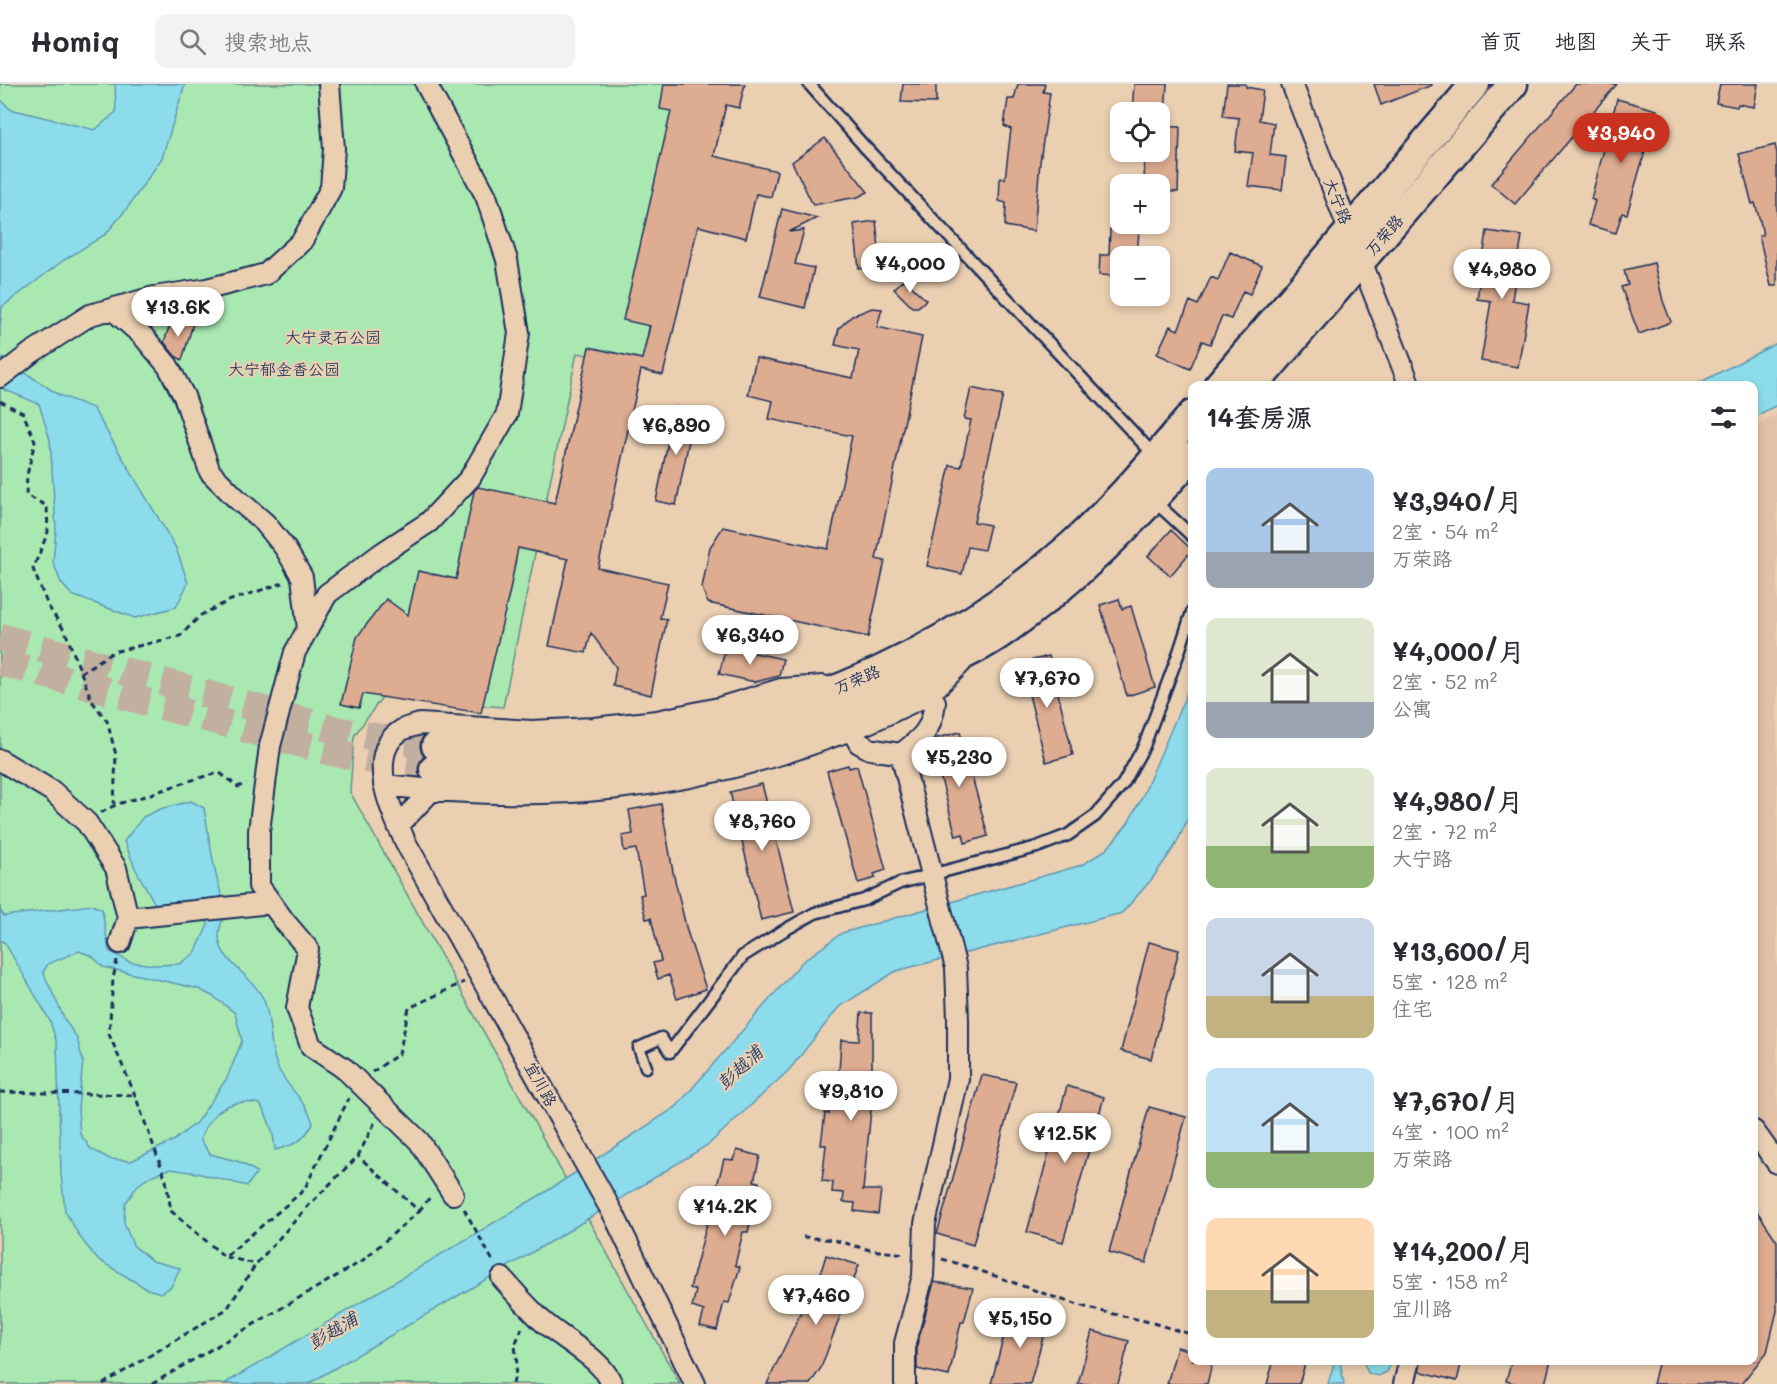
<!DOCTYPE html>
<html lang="zh">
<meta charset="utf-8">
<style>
:root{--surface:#fff;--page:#f2f2f3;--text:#2b2b33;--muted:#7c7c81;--line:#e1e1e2;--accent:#c8321e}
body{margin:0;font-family:Mali,"LXGW WenKai TC",sans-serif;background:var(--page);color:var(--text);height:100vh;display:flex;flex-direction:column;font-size:22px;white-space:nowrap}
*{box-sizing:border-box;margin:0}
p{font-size:20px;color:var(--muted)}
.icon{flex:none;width:33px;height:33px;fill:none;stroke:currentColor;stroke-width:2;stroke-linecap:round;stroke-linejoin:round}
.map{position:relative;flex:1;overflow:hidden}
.drawer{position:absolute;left:1188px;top:297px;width:570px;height:984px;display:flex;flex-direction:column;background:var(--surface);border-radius:12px;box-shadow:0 3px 9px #0003}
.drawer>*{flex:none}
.tools{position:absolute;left:1110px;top:18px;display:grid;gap:12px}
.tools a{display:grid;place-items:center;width:60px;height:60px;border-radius:12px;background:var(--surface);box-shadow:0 3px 9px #0003;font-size:30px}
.price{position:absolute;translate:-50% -51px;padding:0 14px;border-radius:21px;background:#fff;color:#222;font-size:20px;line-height:39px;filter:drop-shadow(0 2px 3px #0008)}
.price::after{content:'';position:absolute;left:50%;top:36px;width:18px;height:14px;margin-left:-9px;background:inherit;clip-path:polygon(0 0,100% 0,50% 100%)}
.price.current{background:var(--accent);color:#fff}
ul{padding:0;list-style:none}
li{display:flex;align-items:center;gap:18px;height:150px;padding:0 18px}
li span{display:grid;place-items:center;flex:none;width:168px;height:120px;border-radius:12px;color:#555}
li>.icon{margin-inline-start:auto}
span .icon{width:72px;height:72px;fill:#fffc;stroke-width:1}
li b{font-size:26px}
h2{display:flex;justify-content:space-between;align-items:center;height:72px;padding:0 18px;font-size:26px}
header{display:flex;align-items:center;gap:36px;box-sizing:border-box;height:84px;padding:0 30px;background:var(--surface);border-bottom:2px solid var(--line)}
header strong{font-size:28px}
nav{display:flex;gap:33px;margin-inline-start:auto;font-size:21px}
.search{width:420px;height:54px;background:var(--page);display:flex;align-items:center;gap:15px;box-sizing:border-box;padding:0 21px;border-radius:12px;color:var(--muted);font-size:22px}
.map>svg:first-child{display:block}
.built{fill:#e2c1a6}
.green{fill:#a9e9b1;stroke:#628c88;stroke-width:1.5}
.water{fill:#8ddceb;stroke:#5f97b3;stroke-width:1.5;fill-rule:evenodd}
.building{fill:#deac90;stroke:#1b2f5e;stroke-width:1.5}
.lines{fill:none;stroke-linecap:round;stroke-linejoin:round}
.secondary-tunnel{stroke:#c1afa0;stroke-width:28;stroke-dasharray:28 14;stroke-linecap:butt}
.lane-casing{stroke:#1b2f5e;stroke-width:15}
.street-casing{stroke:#1b2f5e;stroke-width:24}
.secondary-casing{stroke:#1b2f5e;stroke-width:33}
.path{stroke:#1b2f5e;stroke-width:3;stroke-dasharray:6 4.5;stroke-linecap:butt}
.lane{stroke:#eacfb1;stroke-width:10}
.street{stroke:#eacfb1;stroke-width:20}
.secondary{stroke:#eacfb1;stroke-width:28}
.labels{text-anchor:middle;stroke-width:4.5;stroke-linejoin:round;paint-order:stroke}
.street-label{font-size:16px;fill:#1b2f5e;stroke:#eacfb1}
.park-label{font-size:16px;fill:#294266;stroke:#eacfb1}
.water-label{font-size:18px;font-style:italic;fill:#26406c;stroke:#eacfb1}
</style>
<header>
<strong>Homiq</strong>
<div class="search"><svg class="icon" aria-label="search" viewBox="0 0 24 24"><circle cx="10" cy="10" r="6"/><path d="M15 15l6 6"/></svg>搜索地点</div>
<nav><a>首页</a><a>地图</a><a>关于</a><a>联系</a></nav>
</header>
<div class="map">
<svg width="1777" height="1300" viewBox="0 0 1777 1300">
<rect width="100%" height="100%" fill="#eacfb1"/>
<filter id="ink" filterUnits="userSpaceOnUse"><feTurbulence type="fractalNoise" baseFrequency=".0167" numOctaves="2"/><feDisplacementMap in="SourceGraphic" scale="12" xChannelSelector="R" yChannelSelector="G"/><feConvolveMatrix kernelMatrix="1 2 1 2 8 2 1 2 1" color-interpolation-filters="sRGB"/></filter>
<g filter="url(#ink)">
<path class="built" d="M1777 330V1068L1754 1033V342Z"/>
<path class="green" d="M0 0H693L642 281 577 269 503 623 382 613 354 652 350 708 680 1300H0Z"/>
<path class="water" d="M115 0H185L162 74 128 123 106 150 64 176 2 223 0 244V15L10 25 95 46 116 28Z
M1777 259V321L1754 333V302L1695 301Z
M0 272 59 311 93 324 176 464 188 499 176 523 135 534 72 511 61 499 53 478 56 445 50 356 39 320 3 305 0 298Z
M1192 597V726L1175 762 1152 795 1122 829 896 887 839 923 789 986 709 1060 570 1146 308 1300H224L547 1107 676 1023 802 878 842 849 1082 781 1107 765 1128 739 1143 711Z
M191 717 204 724C210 757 214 795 227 826 201 873 245 880 263 914 272 932 268 964 279 986 289 1005 308 1019 313 1040 302 1058 295 1061 275 1066 274 1049 269 1034 260 1020 229 1013 212 1027 200 1055L210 1070 240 1078 257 1088 247 1102 197 1089 170 1085 151 1092 138 1101 125 1120 124 1139 133 1161 152 1177 180 1184 171 1203 161 1209 147 1205 97 1175 80 1153 65 1127 61 1090 57 960 50 937 5 859 0 856V826L4 832 92 821 102 825 109 867 130 878 155 881 179 880 195 869 208 841 203 816 155 820 136 786 124 757 143 733 160 725ZM79 867 92 872 103 883 199 905 214 913 235 929 242 957 227 994 196 1039 173 1057 131 1077 110 1075 91 1065 80 1050 78 1025 83 977 77 954 65 936 43 888 48 880Z
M1335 1276 1340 1277 1344 1300H1328Z
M1363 1277H1392L1387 1288 1378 1292 1368 1289Z"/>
<path class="building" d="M664 0H745L739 24 726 21 714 72 777 87 771 113 756 110 746 154 698 142 663 291 641 286 598 484 668 499 660 534 667 535 651 611 613 602 616 583 591 549 586 569 549 562 568 475 518 464 510 506 481 629 363 610 359 624 341 620 357 553 386 515 408 531 418 487 456 495 474 407 478 403 555 419 589 263 642 275 650 242 623 236 671 27 660 25Z
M903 0H936V19L901 18Z
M1018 0H1045L1043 8 1050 9 1040 78 1034 147 1005 142 1006 119 999 117 1000 94 1005 95 1011 45 1004 42 1008 15H1014Z
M1134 0H1167L1165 28H1132Z
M1227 0H1246V3L1263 6 1259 36 1274 39 1270 71 1286 73 1282 106 1248 102 1253 69 1235 67 1239 34 1223 32Z
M1374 0H1432V1L1381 21Z
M1576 0H1617L1515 120 1491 100Z
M1720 0H1758L1754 23 1738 20 1737 23 1716 19Z
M1617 15 1657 26 1627 130 1622 129 1616 149 1588 141 1595 117 1591 115Z
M1160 42 1180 43 1178 108 1160 107V100H1144L1145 68H1160Z
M825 54 868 108 858 113 813 121 792 78Z
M1775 61 1777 69V202H1771L1759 152 1763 151 1760 137 1755 119 1752 120 1739 70Z
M782 125 817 134 789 148 804 146 795 180 814 184 805 224 760 213Z
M876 137 879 164 893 162 895 180 859 185 854 140Z
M1110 145 1139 146 1137 172H1120V192L1099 191 1100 171H1109Z
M1487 147 1522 152 1512 216 1529 219 1518 283 1481 277 1491 217 1477 215Z
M1230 168 1262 182 1250 210 1243 207 1231 235 1222 232 1210 260 1202 257 1190 285 1157 270 1170 242 1178 246 1190 217 1198 221 1211 193 1218 196Z
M1654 179 1663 217 1671 238 1639 250 1621 203 1628 201 1624 186Z
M904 195 926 216 918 223H912L894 205Z
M872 224 882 225 877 243 922 253 876 475 885 477 868 553 708 519 702 504 710 463 723 443 828 465 852 352 769 335 773 317 748 311 756 274 853 294 859 266 835 261 837 253 839 244 852 232Z
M171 237 193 240 182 276 175 272 164 258Z
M971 304 1003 311 974 438 990 441 984 466 968 463 962 490 927 482 950 381 961 383 971 336 964 335Z
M675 323 695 327 676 421 656 417Z
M1171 446 1192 466 1170 492 1148 472Z
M1119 515 1122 525 1131 522 1155 603 1127 612 1100 521Z
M726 563 783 575 779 592 755 598 719 590Z
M1049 572 1073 671 1046 678 1021 579Z
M960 648 988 752 965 759 963 750 956 752 932 661 938 659 937 654Z
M848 681 849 684 857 682 886 786 874 790 876 794 858 799 827 687Z
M762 700 794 828 761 836 730 708Z
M661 720 673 788 687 847 706 905 677 915 669 891 658 895 653 879 661 877 651 834 646 835 640 811 644 810 636 765 624 767 622 752 633 750 629 726Z
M1149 858 1179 866 1151 975 1121 967Z
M861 929H872V1016L863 1106H881L878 1130 854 1127 855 1119 843 1118 844 1109 832 1108 833 1098 822 1097 826 1061H821L825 1029 829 1030 833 990 839 988 841 956 859 957Z
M982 991 1016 998 973 1161 937 1150Z
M1067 1002 1104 1013 1063 1158 1027 1148Z
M1149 1023 1186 1033 1146 1179 1109 1168Z
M737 1066 760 1072 754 1097 759 1098 748 1148H743L735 1181 740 1183 729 1219 724 1218 717 1246 700 1242 704 1227 692 1223 696 1207 690 1204 724 1075 733 1076Z
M1754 1123 1777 1157V1227L1767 1268 1741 1300H1653L1659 1276H1754Z
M826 1171 859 1181 821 1284 810 1300H767L803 1224 809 1228Z
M934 1198 973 1204 964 1238H961L949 1292 917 1285V1261Z
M1011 1225 1048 1235 1030 1300H991Z
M1092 1247 1129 1257 1118 1300H1078Z
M1177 1263 1192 1267V1276H1213L1207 1300H1167Z
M1274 1276H1288L1305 1280 1299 1300H1267Z
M1422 1276H1462L1457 1297 1419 1287Z
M1512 1276H1551L1545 1300H1517L1506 1297Z"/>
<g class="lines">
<path class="secondary-tunnel" d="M0 553 336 646 402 658 436 662
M0 578 331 668 400 681 434 685"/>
<g class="lane-casing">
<path id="lane" d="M809 0 864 62 1156 373
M1153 416 1192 452
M646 983 639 964 661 954 670 968 743 872 783 847 815 829 864 816 900 799 1037 763 1068 751 1095 732 1123 700 1144 662 1178 571 1192 528"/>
</g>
<g class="street-casing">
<path id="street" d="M426 0 486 112 507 176 519 249 507 330 470 394 429 438 382 469 327 510 295 568 270 662 259 747V802L285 838 308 865 297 924 311 962 345 985 419 1057 453 1110
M1292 0 1410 302
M112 225 143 252 168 282 184 312 210 388 237 415 265 439 285 464 302 493 308 545
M0 293 31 269 90 231 154 213 207 205 266 190 302 157 331 104 334 65 329 0
M852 646 859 659 870 665 901 670
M0 676 52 707 87 739 116 784 128 834 120 859
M384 701C545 720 685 708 837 651 860 643 882 633 904 622 912 618 921 615 928 610 940 601 951 589 961 579
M398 742 431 707
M128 834 271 819
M1754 1047 1777 1079
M502 1194C514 1208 527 1222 540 1235 561 1255 601 1273 612 1300
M695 1300 615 1133 407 761C393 732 363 669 402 646 407 643 414 642 420 640L531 647 594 644 657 637 719 624 781 605 823 602
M905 1300V1259L923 1192 925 1140 958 995V935L956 884 901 670C922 654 932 646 935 618L927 611
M1404 1300 1410 1276"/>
</g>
<g class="secondary-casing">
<path id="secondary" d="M1218 302 1475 0
M1253 302 1513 0
M436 662C663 686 900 613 1072 461 1116 421 1154 376 1192 331
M434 685C553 699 677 685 791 647 833 634 873 615 912 596 943 580 976 567 1004 547 1075 497 1135 436 1192 372"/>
</g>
<path class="path" d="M0 317 23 329 35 357 27 391 26 411 47 422 48 448 33 485 48 522 65 547 92 617 107 637 116 671 114 720
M80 589 113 568 180 552 201 531 231 516 283 499
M101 729C117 718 130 717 148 711 172 703 194 694 220 689L238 703 246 699
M117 876 113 895 109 950 135 1011 166 1096 171 1127 225 1173 304 1106 349 1014
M372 988 399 970 409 924 464 898
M0 1008 135 1011
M464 1125 494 1179
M419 1127 431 1112
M803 1153 834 1156 870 1166 906 1170
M226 1173 256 1180
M942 1175C986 1187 1028 1205 1072 1219 1099 1228 1126 1232 1153 1239 1166 1243 1178 1247 1192 1250
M103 1300 227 1225 256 1180 310 1120 358 1072 375 1038
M152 1300 362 1177 419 1127 358 1072
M513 1300 517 1281 515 1261 522 1244"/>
<use href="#lane" class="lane"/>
<use href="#street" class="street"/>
<use href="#secondary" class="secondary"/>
</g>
</g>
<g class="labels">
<g class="street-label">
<text transform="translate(1338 117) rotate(68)" y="6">大宁路</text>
<text transform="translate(1384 151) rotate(-49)" y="6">万荣路</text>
<text transform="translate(857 595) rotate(-23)" y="6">万荣路</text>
<text transform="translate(541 1000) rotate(61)" y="6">宜川路</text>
</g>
<g class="park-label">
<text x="333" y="259">大宁灵石公园</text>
<text x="284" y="291">大宁郁金香公园</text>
</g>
<g class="water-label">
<text transform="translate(740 984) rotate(-43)" y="6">彭越浦</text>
<text transform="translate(333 1247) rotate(-31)" y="6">彭越浦</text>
</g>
</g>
</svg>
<div class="tools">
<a><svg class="icon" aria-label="locate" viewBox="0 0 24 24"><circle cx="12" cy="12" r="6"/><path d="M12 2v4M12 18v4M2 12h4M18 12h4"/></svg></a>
<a>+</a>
<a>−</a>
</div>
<b class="price current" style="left:1621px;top:80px">¥3,940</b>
<b class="price" style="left:910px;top:210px">¥4,000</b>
<b class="price" style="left:1502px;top:216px">¥4,980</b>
<b class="price" style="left:178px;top:254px">¥13.6K</b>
<b class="price" style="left:676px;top:372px">¥6,890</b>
<b class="price" style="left:750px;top:582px">¥6,340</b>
<b class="price" style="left:1047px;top:625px">¥7,670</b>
<b class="price" style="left:959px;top:704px">¥5,230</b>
<b class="price" style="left:762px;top:768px">¥8,760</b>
<b class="price" style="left:851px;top:1038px">¥9,810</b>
<b class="price" style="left:1065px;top:1080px">¥12.5K</b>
<b class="price" style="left:725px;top:1153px">¥14.2K</b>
<b class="price" style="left:816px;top:1242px">¥7,460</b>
<b class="price" style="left:1020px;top:1265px">¥5,150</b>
<section class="drawer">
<h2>14套房源<svg class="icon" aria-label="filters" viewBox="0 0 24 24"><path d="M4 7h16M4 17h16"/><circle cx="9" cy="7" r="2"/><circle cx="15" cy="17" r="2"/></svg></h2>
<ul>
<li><span style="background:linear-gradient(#a9c7e8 70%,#9aa5b1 0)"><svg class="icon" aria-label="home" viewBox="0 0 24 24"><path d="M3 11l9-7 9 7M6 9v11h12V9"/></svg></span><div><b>¥3,940/月</b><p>2室 · 54 m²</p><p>万荣路</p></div></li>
<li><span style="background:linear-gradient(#dfe7d0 70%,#9aa5b1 0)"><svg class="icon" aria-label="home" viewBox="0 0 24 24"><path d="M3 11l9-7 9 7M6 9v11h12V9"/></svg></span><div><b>¥4,000/月</b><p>2室 · 52 m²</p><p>公寓</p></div></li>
<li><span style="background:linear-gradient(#dfe7d0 65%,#8fb573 0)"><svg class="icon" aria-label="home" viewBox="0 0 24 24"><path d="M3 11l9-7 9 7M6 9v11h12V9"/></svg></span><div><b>¥4,980/月</b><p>2室 · 72 m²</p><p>大宁路</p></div></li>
<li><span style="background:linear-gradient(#c9d6e8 65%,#c2b280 0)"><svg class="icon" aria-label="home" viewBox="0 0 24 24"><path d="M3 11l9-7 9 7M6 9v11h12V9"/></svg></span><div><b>¥13,600/月</b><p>5室 · 128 m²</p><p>住宅</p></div></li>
<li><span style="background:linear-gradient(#bfe0f5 70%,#8fb573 0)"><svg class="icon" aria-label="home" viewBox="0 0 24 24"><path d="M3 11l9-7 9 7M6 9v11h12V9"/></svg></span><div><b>¥7,670/月</b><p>4室 · 100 m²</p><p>万荣路</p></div></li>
<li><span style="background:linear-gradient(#ffd9b3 60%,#c2b280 0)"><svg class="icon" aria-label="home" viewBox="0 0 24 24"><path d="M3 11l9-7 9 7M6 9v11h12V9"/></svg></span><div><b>¥14,200/月</b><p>5室 · 158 m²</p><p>宜川路</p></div></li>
</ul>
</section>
</div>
